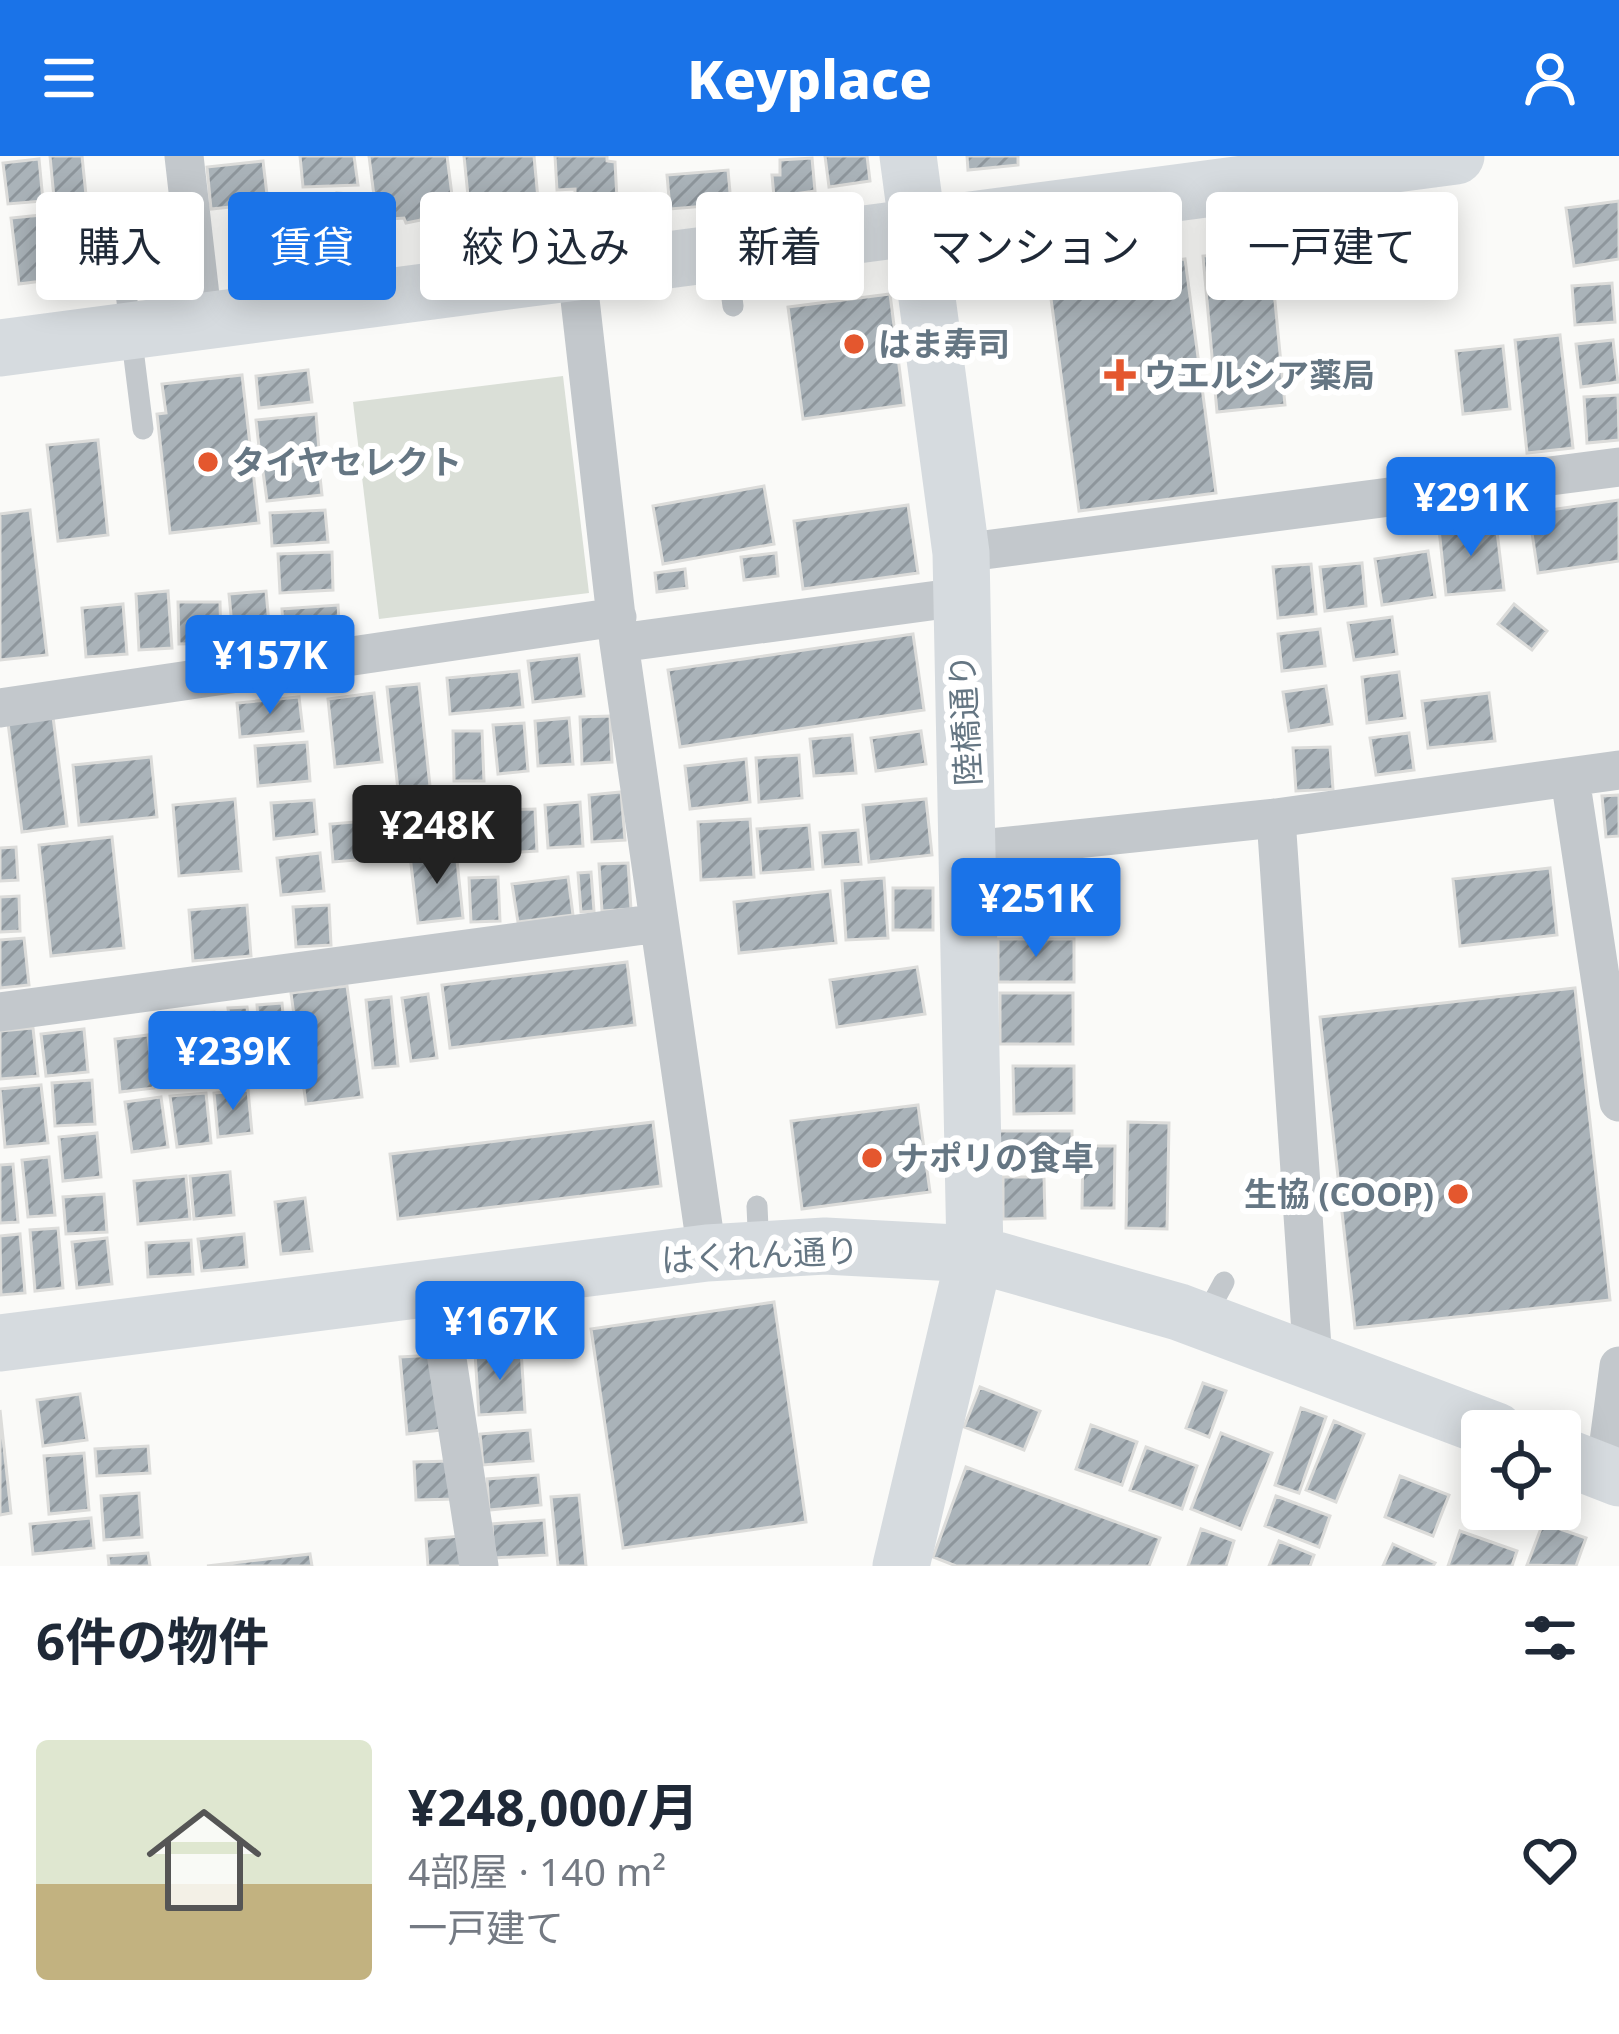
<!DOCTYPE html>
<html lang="ja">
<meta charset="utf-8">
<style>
:root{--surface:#fff;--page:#f6f6f7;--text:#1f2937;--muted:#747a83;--accent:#1a73e8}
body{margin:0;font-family:"Noto Sans","Noto Sans JP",sans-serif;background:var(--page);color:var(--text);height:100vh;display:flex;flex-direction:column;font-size:45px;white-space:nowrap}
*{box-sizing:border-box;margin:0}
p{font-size:39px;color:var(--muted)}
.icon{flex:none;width:66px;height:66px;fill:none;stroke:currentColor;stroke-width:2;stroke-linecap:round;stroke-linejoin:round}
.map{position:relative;height:1410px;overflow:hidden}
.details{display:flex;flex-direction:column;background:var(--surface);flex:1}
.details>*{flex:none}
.guide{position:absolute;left:36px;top:36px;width:1548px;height:108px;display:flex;gap:24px}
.buttons{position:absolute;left:1461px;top:1254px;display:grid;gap:24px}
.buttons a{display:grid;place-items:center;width:120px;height:120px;border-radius:12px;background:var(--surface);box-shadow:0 6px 30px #0003;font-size:60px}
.price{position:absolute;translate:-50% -102px;padding:0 27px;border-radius:12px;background:var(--accent);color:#fff;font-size:39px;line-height:78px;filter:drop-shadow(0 3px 6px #0008)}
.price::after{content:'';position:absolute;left:50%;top:72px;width:36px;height:27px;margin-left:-18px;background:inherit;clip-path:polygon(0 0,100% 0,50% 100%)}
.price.on{background:#222;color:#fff}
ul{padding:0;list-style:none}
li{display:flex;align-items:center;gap:36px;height:300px;padding:0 36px}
li span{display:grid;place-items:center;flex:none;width:336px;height:240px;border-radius:12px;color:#555}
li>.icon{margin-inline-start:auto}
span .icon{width:144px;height:144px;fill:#fffc;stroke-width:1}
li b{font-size:51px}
h2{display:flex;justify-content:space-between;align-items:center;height:144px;padding:0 36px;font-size:51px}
.tag{padding:0 42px;border-radius:12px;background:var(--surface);box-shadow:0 6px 30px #0003;font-size:42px;line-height:108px}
.tag.on{background:var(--accent);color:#fff}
header{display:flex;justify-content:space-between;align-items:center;height:156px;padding:0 36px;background:var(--accent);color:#fff;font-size:54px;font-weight:800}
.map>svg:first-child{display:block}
.grass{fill:#dadfd7}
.building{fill:url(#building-hatch);stroke:#dcdcda;stroke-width:3}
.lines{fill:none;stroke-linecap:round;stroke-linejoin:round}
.lane{stroke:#c3c8cc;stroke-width:21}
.street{stroke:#c3c8cc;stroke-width:39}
.secondary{stroke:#d6dbdf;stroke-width:57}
.poi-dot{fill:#e4572e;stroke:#fff;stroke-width:4.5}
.labels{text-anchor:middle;stroke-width:12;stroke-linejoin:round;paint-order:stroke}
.poi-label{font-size:33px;font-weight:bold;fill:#657683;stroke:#fff;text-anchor:start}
.street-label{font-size:33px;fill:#657683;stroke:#fff}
</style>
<header><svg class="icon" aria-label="menu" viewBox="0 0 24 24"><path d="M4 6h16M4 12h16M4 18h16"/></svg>Keyplace<svg class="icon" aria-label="person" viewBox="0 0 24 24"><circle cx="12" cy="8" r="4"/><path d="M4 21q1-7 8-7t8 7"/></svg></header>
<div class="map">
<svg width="1619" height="1410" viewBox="0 0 1619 1410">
<defs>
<pattern id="building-hatch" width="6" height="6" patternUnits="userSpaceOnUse" patternTransform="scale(3)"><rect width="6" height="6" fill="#aab3b9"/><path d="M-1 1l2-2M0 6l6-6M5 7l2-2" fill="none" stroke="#8e969c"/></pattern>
</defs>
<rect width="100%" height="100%" fill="#fafaf8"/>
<path class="grass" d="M563 220 589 437 379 463 353 246Z"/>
<path class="building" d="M50 0H82L86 39 54 42Z
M300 0H354L358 29 303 31Z
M369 0H447L454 55 422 58 421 64 406 67 404 62 377 64Z
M464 0H534L538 43 469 50Z
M555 0H607V5L615 6 617 44 591 47 590 42 575 43V33L557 34Z
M825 0H867L870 25 829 31Z
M967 0H1018V9L968 14Z
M812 2 815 35 774 41 772 19H780V4Z
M39 3 43 45 8 48 3 7Z
M263 5 268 47 211 53 207 11Z
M728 14 731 48 670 53 667 19Z
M337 37 361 39 368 96 321 101 319 90 305 88 304 53 337 50Z
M134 42 141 108 106 112 98 46Z
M1619 45V103L1574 110 1566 52Z
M160 46H179L185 120 151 123 146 54 158 55Z
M85 58 89 79 82 80 85 122 61 124 56 60Z
M42 59 50 124 19 128 11 62Z
M246 60H272L273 110 247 111Z
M1270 94 1285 249 1217 256 1203 100Z
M1185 103 1216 337 1079 355 1048 120Z
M1612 127 1615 166 1575 169 1572 130Z
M890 138 904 249 803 263 788 151Z
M1560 179 1573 292 1527 297 1515 184Z
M1613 184 1618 226 1581 231 1576 188Z
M1503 190 1510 253 1463 258 1456 195Z
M308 214 312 246 259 252 256 220Z
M242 219 259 367 170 377 157 258 166 257 162 228Z
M1618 239 1619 284 1587 287 1584 241Z
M316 258 319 294 260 300 256 264Z
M98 284 108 379 58 385 47 289Z
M318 303 322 339 267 345 262 308Z
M764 330 774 388 663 408 653 350Z
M1619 344V405L1538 417 1529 357Z
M908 349 918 417 803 433 794 365Z
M30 354 47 499 0 504V358Z
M325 354 328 386 272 390 270 357Z
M1496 367 1504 434 1446 439 1439 373Z
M1428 395 1435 441 1382 449 1375 403Z
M332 396 333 434 280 437 278 398Z
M776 397 778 420 744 424 741 401Z
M1362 407 1366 450 1325 455 1320 411Z
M1311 408 1316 458 1278 462 1273 411Z
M685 413 687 432 657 436 655 417Z
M168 435 172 492 139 494 136 438Z
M266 435 270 478 233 481 229 438Z
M178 446H220L221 487 179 488Z
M123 448 127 498 86 501 82 452Z
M1514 448 1547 475 1532 494 1498 468Z
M338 449 340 481 284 484 282 453Z
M1392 461 1397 498 1354 504 1348 467Z
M1320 473 1325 510 1282 515 1278 478Z
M913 478 924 554 680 591 668 514Z
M579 499 584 540 533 546 528 505Z
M519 515 523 551 450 558 447 522Z
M1399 516 1405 562 1367 567 1362 521Z
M419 528 430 630 398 634 387 531Z
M1326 530 1332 568 1289 575 1283 536Z
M374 537 382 606 335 611 328 543Z
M1489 537 1495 585 1428 592 1422 545Z
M299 541 303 575 240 581 237 547Z
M610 560 612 606 582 608 580 561Z
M53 561 67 670 22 676 8 567Z
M569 562 573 608 538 610 535 565Z
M524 567 528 615 498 618 493 569Z
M453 575H482L484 625H454Z
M921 575 926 608 876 615 871 582Z
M1409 577 1414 614 1376 619 1370 582Z
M852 579 856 617 814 620 810 583Z
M307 586 310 625 258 630 255 590Z
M1330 591 1333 633 1296 635 1293 592Z
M799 599 802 642 759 646 756 602Z
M151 601 157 661 79 669 73 609Z
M746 603 750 646 690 653 685 610Z
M621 636 625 684 592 686 589 639Z
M1619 639V680L1606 681 1602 640Z
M235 643 241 715 179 720 173 649Z
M926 643 932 699 869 706 863 649Z
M314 644 317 678 274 683 271 647Z
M580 646 583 690 548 692 545 649Z
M535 653 537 695 505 697 503 654Z
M494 657 497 702 463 705 460 660Z
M750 663 754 721 701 724 698 666Z
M378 664 381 702 333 706 330 668Z
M809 669 813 713 761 717 757 673Z
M858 674 861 708 823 711 820 677Z
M112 681 124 792 51 800 39 689Z
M16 691 18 724 0 725V692Z
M456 695 463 762 418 767 410 700Z
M320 697 324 735 281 739 277 702Z
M628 707 631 753 602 755 599 708Z
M1550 712 1557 779 1460 790 1453 723Z
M1070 714 1072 750 1012 752 1010 717Z
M591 716 594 755 581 756 578 717Z
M498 721 500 765 471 766 469 722Z
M568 721 573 759 518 766 512 728Z
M884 722 888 782 846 784 842 725Z
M893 732H933V774H893Z
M830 735 836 787 739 797 734 746Z
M19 740 20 775 0 776V741Z
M247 749 251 800 193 805 189 754Z
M329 749 331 789 296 791 293 751Z
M24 782 29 829 0 832V784Z
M998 783H1074V826H998Z
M627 806 635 869 450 892 442 829Z
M917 811 925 858 837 871 830 824Z
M347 830 362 941 306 948 291 837Z
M1575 832 1610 1144 1355 1172 1320 861Z
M1000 837H1073V888H1000Z
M428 838 437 902 411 905 402 842Z
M391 841 398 910 373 912 366 844Z
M282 847 288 912 262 914 257 849Z
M247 851 255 916 235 918 228 852Z
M214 856 219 923 195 924 189 858Z
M176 861 183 926 160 929 153 864Z
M33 872 38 920 0 923V875Z
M84 873 88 916 46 920 41 878Z
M148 879 154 932 120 936 115 883Z
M1013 910H1074V957L1014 958Z
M92 924 95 968 55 970 52 927Z
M41 929 48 987 5 991 0 933Z
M248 934 252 977 218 981 214 937Z
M206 937 211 987 177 991 170 940Z
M161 941 168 991 132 996 125 946Z
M918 949 930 1036 802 1053 791 965Z
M653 966 661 1030 398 1063 390 998Z
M1128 966 1169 967 1167 1073 1126 1072Z
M999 975H1072V1008L999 1009Z
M97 977 101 1021 63 1025 59 981Z
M1083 990H1115L1114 1052H1082Z
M49 1001 55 1059 28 1061 22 1004Z
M13 1008 18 1066 0 1067V1009Z
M230 1016 234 1059 194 1063 190 1020Z
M186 1020 190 1063 138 1068 134 1025Z
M1003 1021H1044L1045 1062 1003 1063Z
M104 1038 107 1076 66 1078 63 1041Z
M305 1042 312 1095 281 1098 275 1046Z
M58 1072 63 1132 35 1135 30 1074Z
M20 1078 25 1137 1 1139 0 1080Z
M244 1078 247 1111 202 1115 198 1083Z
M107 1082 112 1128 77 1132 72 1086Z
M191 1084 193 1118 148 1121 146 1087Z
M774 1146 806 1366 623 1392 591 1173Z
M521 1194 525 1256 479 1259 475 1197Z
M436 1199 442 1274 407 1278 400 1201Z
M1203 1227 1226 1235 1209 1281 1186 1272Z
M980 1231 1040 1255 1024 1294 964 1271Z
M80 1238 87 1284 43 1290 37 1244Z
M1301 1252 1326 1261 1299 1337 1275 1329Z
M0 1254 11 1357 0 1359Z
M1334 1265 1364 1278 1336 1346 1306 1334Z
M1091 1269 1137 1286 1122 1329 1076 1313Z
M530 1274 533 1305 483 1309 480 1278Z
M1221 1277 1272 1297 1241 1373 1191 1353Z
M148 1290 150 1317 97 1320 95 1293Z
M1146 1291 1197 1310 1182 1353 1130 1334Z
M84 1297 89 1354 49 1358 44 1300Z
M452 1305 454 1343 416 1344 414 1306Z
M966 1311 1160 1382 1149 1410H956L933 1401Z
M538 1319 541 1349 489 1354 487 1323Z
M1400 1320 1449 1339 1433 1380 1385 1361Z
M139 1337 142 1381 104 1384 101 1340Z
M579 1339 586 1410H558L551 1341Z
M1276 1340 1330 1360 1319 1391 1265 1370Z
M91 1362 94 1392 33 1398 30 1368Z
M544 1364 547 1399 494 1402 492 1368Z
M1543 1367 1586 1382 1576 1410 1527 1409Z
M1201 1373 1234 1385 1226 1410H1188Z
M1460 1375 1517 1395 1512 1410H1448Z
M461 1380 464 1410H428L426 1383Z
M1279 1385 1314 1399 1310 1410H1269Z
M1393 1388 1435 1407 1433 1410H1383Z
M148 1397 150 1410H109L108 1400Z
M310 1398 312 1410H207Z"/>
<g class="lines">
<path class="lane" d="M726 98 733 150
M126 137 143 273
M757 1050 759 1094
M1203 1165 1224 1126"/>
<path class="street" d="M184 0 203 166
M577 117 619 487 707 1097
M961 397 1619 311
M619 487 960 441
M0 552 617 461
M1570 622 1619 946
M1276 662 1313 1206
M971 694 1276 662 1619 614
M0 856 659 767
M436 1132 479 1410
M1605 1316 1619 1210"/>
<path class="secondary" d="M0 192 1456 0
M0 1187 707 1097 825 1090 975 1098 1179 1156 1496 1275
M1560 1299 1619 1322
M901 1410 975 1098 961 397 908 0"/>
</g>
<g class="poi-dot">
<circle cx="854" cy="188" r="12"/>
<path d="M1114 201h12v12h12v12h-12v12h-12v-12h-12v-12h12z"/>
<circle cx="208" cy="306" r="12"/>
<circle cx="872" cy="1002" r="12"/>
<circle cx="1458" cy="1038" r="12"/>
</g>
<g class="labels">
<g class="poi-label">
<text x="878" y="200">はま寿司</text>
<text x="1144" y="231">ウエルシア薬局</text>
<text x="232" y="318">タイヤセレクト</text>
<text x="896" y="1014">ナポリの食卓</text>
<text x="1434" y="1050" text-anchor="end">生協 (COOP)</text>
</g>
<g class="street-label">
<text transform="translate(965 564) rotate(-93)" y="12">陸橋通り</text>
<text transform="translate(760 1099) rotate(-3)" y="12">はくれん通り</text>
</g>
</g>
</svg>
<div class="buttons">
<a><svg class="icon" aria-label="locate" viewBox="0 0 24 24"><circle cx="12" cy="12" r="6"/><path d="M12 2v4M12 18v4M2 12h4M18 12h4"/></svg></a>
</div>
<b class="price" style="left:1471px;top:403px">¥291K</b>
<b class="price" style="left:270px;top:561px">¥157K</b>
<b class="price on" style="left:437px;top:731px">¥248K</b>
<b class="price" style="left:1036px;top:804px">¥251K</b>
<b class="price" style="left:233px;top:957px">¥239K</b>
<b class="price" style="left:500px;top:1227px">¥167K</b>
<div class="guide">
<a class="tag">購入</a>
<a class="tag on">賃貸</a>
<a class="tag">絞り込み</a>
<a class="tag">新着</a>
<a class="tag">マンション</a>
<a class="tag">一戸建て</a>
</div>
</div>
<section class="details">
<h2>6件の物件<svg class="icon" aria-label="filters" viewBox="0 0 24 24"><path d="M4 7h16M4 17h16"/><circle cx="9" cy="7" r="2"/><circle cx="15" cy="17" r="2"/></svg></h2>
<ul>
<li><span style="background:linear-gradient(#dfe7d0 60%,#c2b280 0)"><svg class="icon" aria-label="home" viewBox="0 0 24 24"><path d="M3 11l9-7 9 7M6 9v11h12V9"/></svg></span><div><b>¥248,000/月</b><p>4部屋 · 140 m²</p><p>一戸建て</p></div><svg class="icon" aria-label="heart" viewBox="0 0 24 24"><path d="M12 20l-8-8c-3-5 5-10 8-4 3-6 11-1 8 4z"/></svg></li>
</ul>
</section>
